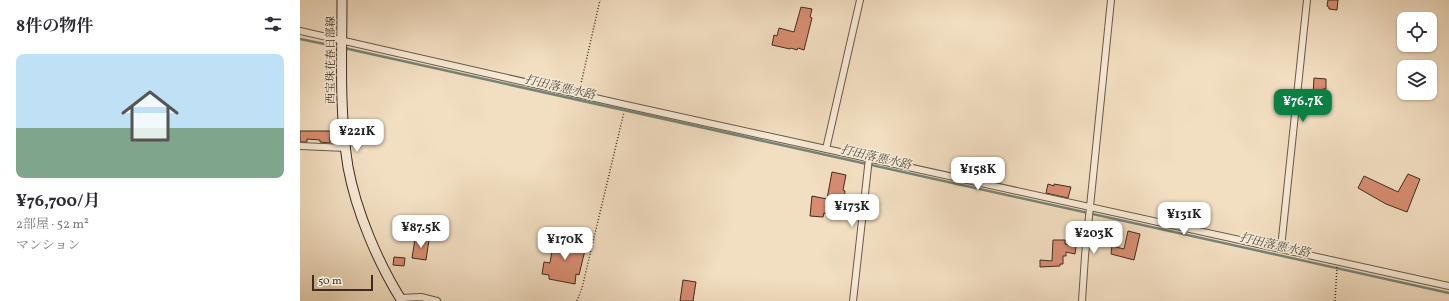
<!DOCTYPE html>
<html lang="ja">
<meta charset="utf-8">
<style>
:root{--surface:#fff;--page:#f2f2f3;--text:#2b2b33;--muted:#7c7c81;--accent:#0b8043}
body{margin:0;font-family:Vollkorn,"Noto Serif JP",serif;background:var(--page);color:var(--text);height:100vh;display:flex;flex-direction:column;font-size:15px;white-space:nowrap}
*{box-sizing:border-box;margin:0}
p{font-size:13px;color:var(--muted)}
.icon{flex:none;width:22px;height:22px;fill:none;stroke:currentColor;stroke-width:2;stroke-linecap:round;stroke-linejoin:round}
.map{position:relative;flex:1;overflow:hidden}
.drawer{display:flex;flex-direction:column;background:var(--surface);width:300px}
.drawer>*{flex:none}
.tools{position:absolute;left:1097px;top:12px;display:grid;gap:8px}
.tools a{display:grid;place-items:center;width:40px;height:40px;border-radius:8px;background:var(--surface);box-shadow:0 1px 3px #0004;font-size:20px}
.scale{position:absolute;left:12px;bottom:10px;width:61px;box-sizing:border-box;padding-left:4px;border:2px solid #3e2d1e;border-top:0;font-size:11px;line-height:14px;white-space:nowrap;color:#3e2d1e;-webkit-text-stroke:3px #f7ead7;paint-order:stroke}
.price{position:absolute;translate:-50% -34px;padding:0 9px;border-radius:8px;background:#fff;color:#222;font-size:13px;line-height:26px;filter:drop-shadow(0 1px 2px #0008)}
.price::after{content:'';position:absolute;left:50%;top:24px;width:12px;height:9px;margin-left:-6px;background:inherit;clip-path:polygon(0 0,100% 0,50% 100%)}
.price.selected{background:var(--accent);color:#fff}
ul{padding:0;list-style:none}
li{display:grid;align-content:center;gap:8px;height:212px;padding:0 16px}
li span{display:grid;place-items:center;height:124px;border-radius:8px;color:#555}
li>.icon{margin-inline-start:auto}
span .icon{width:72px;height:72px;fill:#fffc;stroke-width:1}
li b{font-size:17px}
h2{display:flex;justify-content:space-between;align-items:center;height:48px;padding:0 16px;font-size:17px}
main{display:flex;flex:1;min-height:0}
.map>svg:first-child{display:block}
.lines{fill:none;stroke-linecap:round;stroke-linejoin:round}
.stream{stroke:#768378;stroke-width:2.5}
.building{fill:#d88d71;stroke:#3e2d1e}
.street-casing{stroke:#6b5947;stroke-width:8}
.secondary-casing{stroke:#3e2d1e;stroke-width:11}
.path{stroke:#3e2d1e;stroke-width:1.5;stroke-dasharray:1 2;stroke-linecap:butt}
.street{stroke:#f7ead7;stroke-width:6}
.secondary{stroke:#f7ead7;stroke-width:9}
.labels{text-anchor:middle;stroke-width:3;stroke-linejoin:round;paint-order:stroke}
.street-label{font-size:11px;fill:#3e2d1e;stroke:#f7ead7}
.water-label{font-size:12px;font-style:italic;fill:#555144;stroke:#f7ead7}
</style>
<main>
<section class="drawer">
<h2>8件の物件<svg class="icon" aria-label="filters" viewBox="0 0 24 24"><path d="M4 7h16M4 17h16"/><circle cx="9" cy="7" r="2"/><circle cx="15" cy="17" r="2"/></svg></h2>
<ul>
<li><span style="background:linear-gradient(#bfe0f5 60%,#7fa58c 0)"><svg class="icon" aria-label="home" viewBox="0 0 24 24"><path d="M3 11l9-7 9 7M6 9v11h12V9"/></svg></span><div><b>¥76,700/月</b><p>2部屋 · 52 m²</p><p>マンション</p></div></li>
</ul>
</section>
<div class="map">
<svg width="1149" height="301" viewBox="0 0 1149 301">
<rect width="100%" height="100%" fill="#f2dec1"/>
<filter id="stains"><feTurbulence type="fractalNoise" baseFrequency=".005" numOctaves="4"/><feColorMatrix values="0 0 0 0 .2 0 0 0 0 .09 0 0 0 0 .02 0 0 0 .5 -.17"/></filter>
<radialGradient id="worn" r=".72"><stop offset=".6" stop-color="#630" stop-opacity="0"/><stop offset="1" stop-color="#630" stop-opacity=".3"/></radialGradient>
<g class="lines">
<path class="stream" d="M0 39 39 47
M44 48 1149 293"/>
</g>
<path class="building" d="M1028 0H1038L1037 10 1029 9V7L1027 6Z
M501 7 512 9 510 17 512 18 504 50 498 48 497 50 491 48 490 49 472 45 474 35 477 36 479 28 494 32Z
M1014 78 1026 79V89H1023V96L1013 95Z
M0 131H30V143L20 142V140L7 139V142H0Z
M532 172 546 175 543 190 545 191 543 217 524 213 523 217 510 216 512 196 527 199Z
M1108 174 1120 179 1107 212 1086 204 1058 188 1064 176 1098 192Z
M748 184 754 186V184L771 187 768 198 746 193Z
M828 231 840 234 834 260 811 254 812 246 824 249Z
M117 238 129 240 126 260 112 258 115 239Z
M254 239 269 241V240L284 242 283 245 286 246 279 275 276 274 275 284 249 279V275L242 274 244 262 250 263Z
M753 240H765V244L776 246 775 254 766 252V256H763V264H760V266L740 267V260L752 261Z
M94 257 105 258 104 266 93 265Z
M383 280 396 282 393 301H380Z"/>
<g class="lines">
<g class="street-casing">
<path id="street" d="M0 31 326 105 1149 286
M0 146 46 148
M526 149 560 0
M981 248 1007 0
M100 298 121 297 137 301
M553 301 569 158
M782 301 785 256 811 0"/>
</g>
<g class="secondary-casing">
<path id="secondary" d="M42 0C42 55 39 112 48 167 56 211 78 263 102 301"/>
</g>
<path class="path" d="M280 88 300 0
M277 301 282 288 324 112
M1035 301 1037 267"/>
<use href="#street" class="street"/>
<use href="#secondary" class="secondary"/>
</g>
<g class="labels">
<g class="street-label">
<text transform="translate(30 60) rotate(-90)" y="4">西宝珠花春日部線</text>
</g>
<g class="water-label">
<text transform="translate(260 87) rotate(13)" y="4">打田落悪水路</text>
<text transform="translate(576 157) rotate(13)" y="4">打田落悪水路</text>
<text transform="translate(975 245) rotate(13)" y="4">打田落悪水路</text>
</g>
</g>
<rect width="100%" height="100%" filter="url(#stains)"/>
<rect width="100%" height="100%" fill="url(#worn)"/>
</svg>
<div class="tools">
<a><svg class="icon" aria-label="locate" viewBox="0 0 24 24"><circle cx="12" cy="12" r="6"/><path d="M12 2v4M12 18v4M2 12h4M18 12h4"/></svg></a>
<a><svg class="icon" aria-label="layers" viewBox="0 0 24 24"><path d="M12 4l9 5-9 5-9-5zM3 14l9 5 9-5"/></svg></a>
</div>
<div class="scale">50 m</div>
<b class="price selected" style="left:1003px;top:123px">¥76.7K</b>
<b class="price" style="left:57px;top:153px">¥221K</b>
<b class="price" style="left:678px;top:191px">¥158K</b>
<b class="price" style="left:552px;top:228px">¥173K</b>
<b class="price" style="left:884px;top:236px">¥131K</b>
<b class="price" style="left:121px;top:249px">¥87.5K</b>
<b class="price" style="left:794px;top:255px">¥203K</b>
<b class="price" style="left:265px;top:261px">¥170K</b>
</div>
</main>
